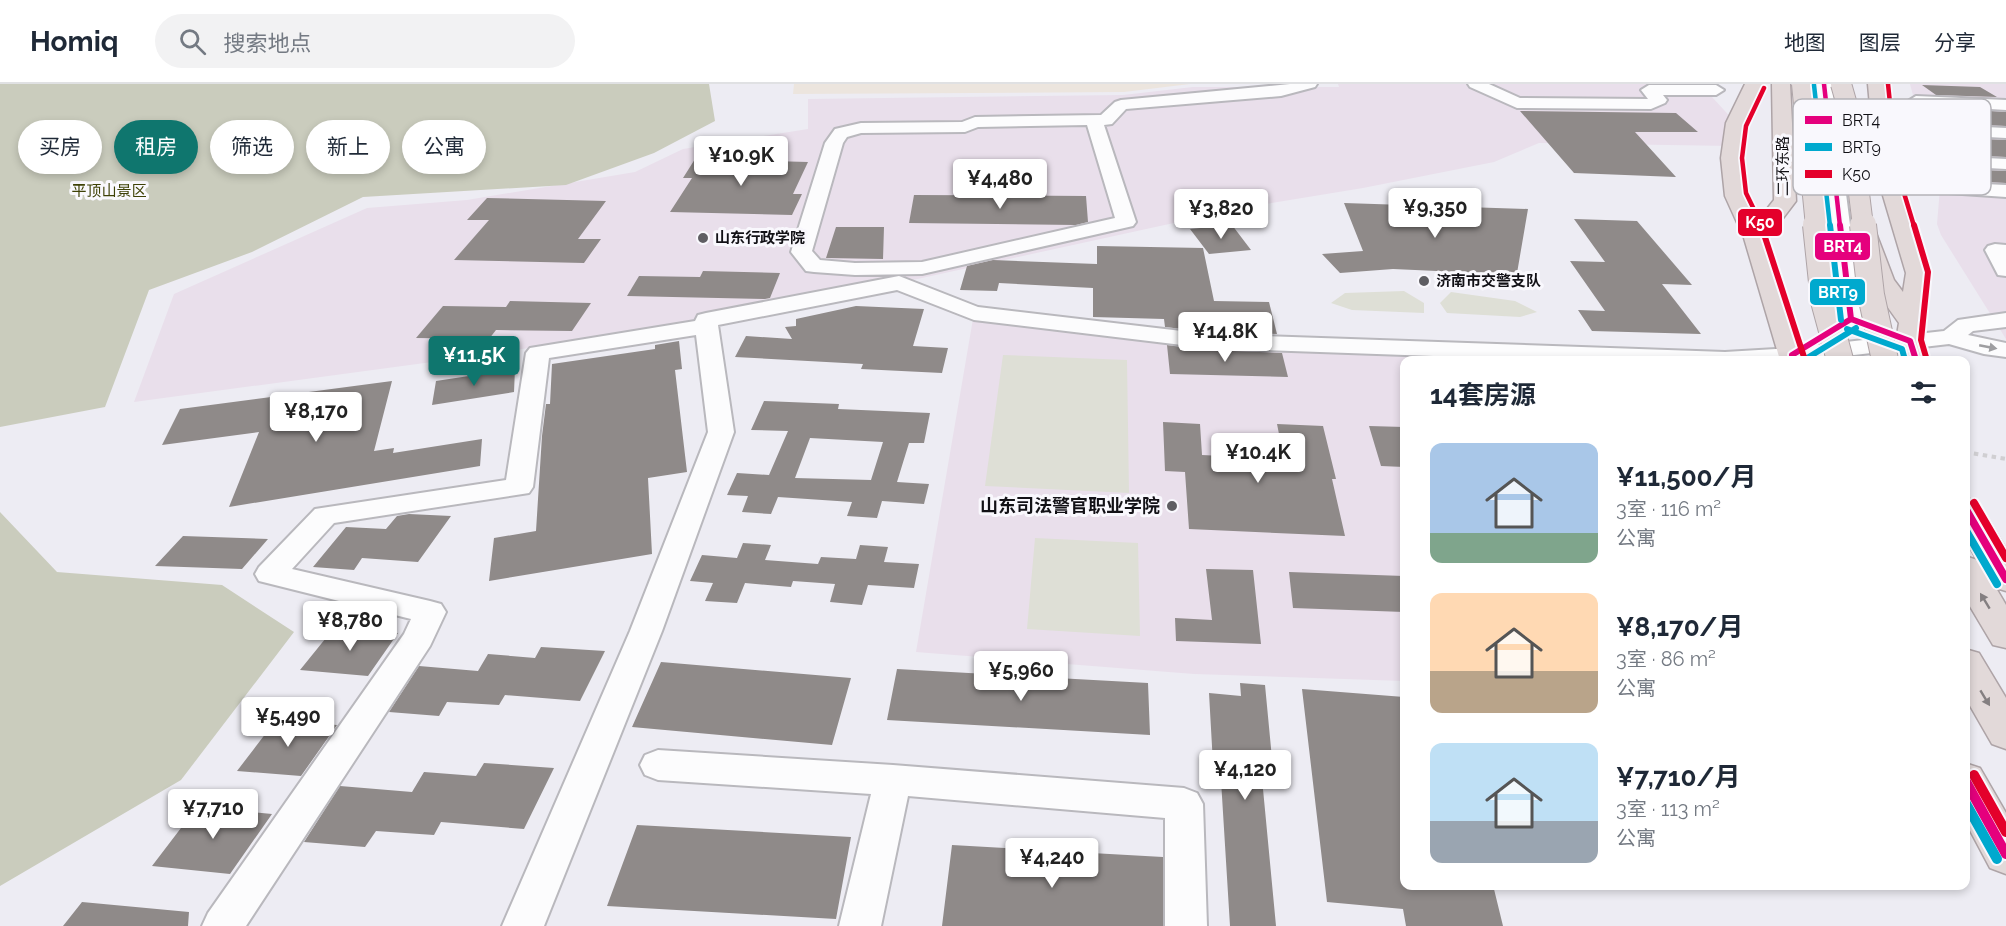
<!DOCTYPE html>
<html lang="zh">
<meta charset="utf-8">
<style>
:root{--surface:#fff;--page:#f2f2f3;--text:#1f2937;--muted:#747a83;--line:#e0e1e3;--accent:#0f766e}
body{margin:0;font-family:Raleway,"Noto Sans SC",sans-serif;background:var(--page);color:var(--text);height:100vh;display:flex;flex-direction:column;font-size:22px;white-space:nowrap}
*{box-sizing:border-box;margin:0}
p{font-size:20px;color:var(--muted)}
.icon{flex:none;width:33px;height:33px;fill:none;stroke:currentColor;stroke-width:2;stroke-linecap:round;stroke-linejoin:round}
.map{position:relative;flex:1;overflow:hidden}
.side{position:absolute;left:1400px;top:272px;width:570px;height:534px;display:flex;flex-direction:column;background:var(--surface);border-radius:12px;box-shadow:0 3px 9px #0003}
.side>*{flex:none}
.hud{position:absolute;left:18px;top:36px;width:570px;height:54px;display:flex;gap:12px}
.price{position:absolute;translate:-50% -51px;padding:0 14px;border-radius:6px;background:#fff;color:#222;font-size:20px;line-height:39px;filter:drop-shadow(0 2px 3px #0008)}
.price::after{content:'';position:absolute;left:50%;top:36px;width:18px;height:14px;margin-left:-9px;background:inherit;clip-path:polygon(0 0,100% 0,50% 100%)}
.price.selected{background:var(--accent);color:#fff}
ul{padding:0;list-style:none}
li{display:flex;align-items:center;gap:18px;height:150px;padding:0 30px}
li span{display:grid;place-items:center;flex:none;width:168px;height:120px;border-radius:12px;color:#555}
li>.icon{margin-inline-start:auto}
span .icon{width:72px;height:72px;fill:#fffc;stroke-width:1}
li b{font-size:26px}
h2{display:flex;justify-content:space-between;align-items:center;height:72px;padding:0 30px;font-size:26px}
.tag{padding:0 21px;border-radius:27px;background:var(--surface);box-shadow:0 3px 9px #0003;font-size:21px;line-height:54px}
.tag.selected{background:var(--accent);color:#fff}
header{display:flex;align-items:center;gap:36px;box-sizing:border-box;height:84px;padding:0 30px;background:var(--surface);border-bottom:2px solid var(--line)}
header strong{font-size:28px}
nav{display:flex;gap:33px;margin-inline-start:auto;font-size:21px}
.search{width:420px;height:54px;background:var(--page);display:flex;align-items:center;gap:15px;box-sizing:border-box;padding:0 21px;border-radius:33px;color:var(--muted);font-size:22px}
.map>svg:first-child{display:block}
.commercial{fill:#ece5de}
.education{fill:#e9dfeb}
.green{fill:#dedfd6}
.forest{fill:#caccbd}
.building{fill:#8f8a89;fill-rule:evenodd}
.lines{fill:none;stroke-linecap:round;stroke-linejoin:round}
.minor-casing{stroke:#b9b8bd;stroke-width:4}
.highway-casing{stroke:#aea4a7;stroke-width:3}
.path{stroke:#d0cfd2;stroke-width:4;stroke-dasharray:4.5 4.5;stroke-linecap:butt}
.minor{fill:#fcfcfd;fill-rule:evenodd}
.highway{fill:#e2d9d9;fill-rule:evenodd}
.highway-bridge-far1-casing{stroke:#aea4a7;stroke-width:22;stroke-linecap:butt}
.highway-bridge-casing{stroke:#aea4a7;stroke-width:28;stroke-linecap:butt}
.highway-bridge-far1{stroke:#e2d9d9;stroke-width:20}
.highway-bridge{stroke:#e2d9d9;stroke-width:26}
.bus-1-far3-casing{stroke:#f9f8fd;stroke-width:8}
.bus-1-far2-casing{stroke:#f9f8fd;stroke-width:10}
.bus-1-far1-casing{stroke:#f9f8fd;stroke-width:12}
.bus-1-casing{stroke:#f9f8fd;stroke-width:14}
.bus-2-far3-casing{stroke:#f9f8fd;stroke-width:8}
.bus-2-far2-casing{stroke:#f9f8fd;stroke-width:10}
.bus-2-far1-casing{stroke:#f9f8fd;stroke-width:12}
.bus-2-casing{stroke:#f9f8fd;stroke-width:14}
.bus-3-far3-casing{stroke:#f9f8fd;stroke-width:8}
.bus-3-far2-casing{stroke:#f9f8fd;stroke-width:10}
.bus-3-far1-casing{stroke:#f9f8fd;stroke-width:12}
.bus-3-casing{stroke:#f9f8fd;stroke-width:14}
.bus-1-far3{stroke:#e5007d;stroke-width:4.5}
.bus-1-far2{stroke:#e5007d;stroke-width:6}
.bus-1-far1{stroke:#e5007d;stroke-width:8}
.bus-1{stroke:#e5007d;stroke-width:10}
.bus-2-far3{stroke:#00a9ce;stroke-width:4.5}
.bus-2-far2{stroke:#00a9ce;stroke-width:6}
.bus-2-far1{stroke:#00a9ce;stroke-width:8}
.bus-2{stroke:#00a9ce;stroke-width:10}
.bus-3-far3{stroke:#e4002b;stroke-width:4.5}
.bus-3-far2{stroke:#e4002b;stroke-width:6}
.bus-3-far1{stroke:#e4002b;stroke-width:8}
.bus-3{stroke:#e4002b;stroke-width:10}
.oneway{fill:#9e9ea1}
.oneway2{fill:#847f81}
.poi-dot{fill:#5f5e63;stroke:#f9f8fd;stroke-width:2}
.labels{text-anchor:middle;stroke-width:6;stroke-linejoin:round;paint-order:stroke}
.far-street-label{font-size:15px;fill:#121116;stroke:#f9f8fd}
.far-park-label{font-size:15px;fill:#3e4106;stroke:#f9f8fd}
.far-poi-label{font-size:15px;font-weight:bold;fill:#121116;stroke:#f9f8fd;text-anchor:start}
.poi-label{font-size:18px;font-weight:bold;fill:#121116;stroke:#f9f8fd;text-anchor:end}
.key{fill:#f9f8fd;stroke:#b4b3b8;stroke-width:1.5}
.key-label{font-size:16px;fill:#121116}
.line-badge{stroke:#f9f8fd;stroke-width:2}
.badge-label{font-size:16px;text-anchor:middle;font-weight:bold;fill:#fff}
</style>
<header>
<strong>Homiq</strong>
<div class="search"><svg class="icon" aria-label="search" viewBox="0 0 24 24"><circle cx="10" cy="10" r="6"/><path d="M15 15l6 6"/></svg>搜索地点</div>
<nav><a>地图</a><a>图层</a><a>分享</a></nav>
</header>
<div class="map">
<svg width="2006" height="842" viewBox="0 0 2006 842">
<rect width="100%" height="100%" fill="#edecf3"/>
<path class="commercial" d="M794 0H1190L1124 8 793 10Z"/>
<path class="education" d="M1338 0H1700L1736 39 1733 62 1539 59 1494 78 1363 104 1247 123 899 199 706 236 484 271 134 318 174 210 367 124 467 116 635 88 683 65 808 45V15L1123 11 1193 3H1339Z
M1910 0H2006V255L1941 151 1937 140 1940 104 1923 76 1922 45Z
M974 229 1207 257 1794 276H1404V597L1194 590 916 568Z"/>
<path class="green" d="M1404 207 1424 219V229L1352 226 1331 219 1345 209Z
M1451 208 1515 217 1537 228 1520 233 1447 229 1440 219Z
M1003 271 1127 276 1129 409 985 402Z
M1035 454 1138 459 1140 552 1027 545Z"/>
<path class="forest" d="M0 0H709L715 37 654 69 566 101 363 113 252 168 149 206 105 323 0 343Z
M0 428 57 488 222 501 294 548 181 696 0 802Z"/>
<path class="building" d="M1922 1 1980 3 1997 13 1936 11Z
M1958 25 2006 28V42L1960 40 1946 30 1967 31Z
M1520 27 1676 29 1698 48H1635L1676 93 1574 89Z
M1937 53 2006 56V73L1961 71Z
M695 75 808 78 793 110H802L792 131 670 128 692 94H683Z
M1982 86 2006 87V99L1966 97 1953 88 1986 89Z
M914 111 1086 112 1088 138 1076 141 909 139Z
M487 114 606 117 578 155H601L584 179 454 176 489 136H467Z
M1344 119 1528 125 1516 195 1459 188 1393 185 1340 189 1322 170 1363 167Z
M1574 135 1637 137 1692 201 1662 200 1701 250 1592 247 1578 226 1605 227 1570 177 1605 178Z
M1232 141 1251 166 1209 170 1190 145Z
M836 143H884L883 175 826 174Z
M1097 162 1203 164 1214 217 1269 218 1277 250 1207 248 1165 243 1164 235 1093 233V204L999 199 997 207 960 206 967 182 993 176 1097 180Z
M703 187 780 189 770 214 765 215 627 212 639 192 700 193Z
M510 217 591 219 572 247 496 246 489 255 416 254 443 222 506 223Z
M856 222 924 225 913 262 948 264 942 289 861 285 863 280 735 273 746 252 792 255 785 243 796 242V235Z
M679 257 682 285 675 286 687 388 648 394 652 470 489 497 494 454 536 447 542 352 546 320H550L552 280 655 265V261Z
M1167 261 1207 266 1282 269 1288 293 1170 290Z
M515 285 514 308 432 321 436 297Z
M392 297 374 367 394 364 393 369 482 355 480 382 229 423 259 348 162 361 180 325Z
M764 317 839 320 838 325 930 329 924 359H909L897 398 929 400 924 420 882 417 877 434 847 432 852 418 778 413 771 430 742 428 748 412 727 411 737 389 769 391 788 347 751 346ZM810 354 883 358 871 396 795 394Z
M1163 338 1200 340 1202 371 1284 375 1277 340 1323 342 1336 395H1332L1345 452 1189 445 1185 388 1165 387Z
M1369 342 1404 343V383L1381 382Z
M409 430 451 432 418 478 362 474 354 486 313 483 346 443 386 445 397 432Z
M183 452 268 455 242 485 155 482Z
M743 459 771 461 765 476 818 480 821 473 856 475 860 461 888 463 884 478 919 480 914 504 868 501 862 521 830 518 835 500 793 497 791 503 745 499 737 519 705 517 713 499 690 497 702 471 737 474Z
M1206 485 1253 486 1261 560 1176 557 1175 534 1212 536Z
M1289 488 1404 492V528L1293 524Z
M334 544 398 549 368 592 300 586Z
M541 563 605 567 580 617 505 611 499 621 447 618 439 632 389 628 419 582 478 587 488 570 535 574Z
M661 578 851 594 832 661 632 643Z
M897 585 1148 599 1150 651 887 636Z
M1240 599 1265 601 1273 685 1261 684 1276 842H1230L1220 680H1213L1209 609 1241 612Z
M1302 605 1404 613V801H1493L1503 842H1406L1403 825 1327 818Z
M276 636 337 641 301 692 237 687Z
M484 679 554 684 524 745 441 738 434 751 376 747 365 763 304 758 340 702 412 708 424 688 476 692Z
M197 723 272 730 230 790 152 782Z
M637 741 851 753 836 835 607 822Z
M952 761 1163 773V842H942Z
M82 818 189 828 188 842H63Z"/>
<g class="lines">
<g class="minor-casing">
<path id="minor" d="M1290 0H1317L1315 3 1281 12 1126 25 1112 40 1104 41 1136 138 1133 142 922 190 855 191 814 188 806 187 791 168 825 59 835 45 861 39 962 38 975 33 1101 31 1115 18 1121 16ZM1087 41 1115 134 922 178 855 179 820 176 812 167 843 59 847 53 861 49 965 48 978 43Z
M1468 0H1489L1520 14 1648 15 1641 6 1649 1H1716L1724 6 1716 11H1663L1667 16 1665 19 1651 25 1517 24 1470 3Z
M1816 0H1832L1862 235 1859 240 1851 242 1843 240 1840 235Z
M1916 12 2006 16V26L1910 20 1908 17Z
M1922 40 2006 44V54L1916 49 1913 45 1916 41Z
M1886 69 2006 75V85L1880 78 1877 74 1880 70Z
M1940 98 2006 101V113L1933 108 1931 104 1933 100Z
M1995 160 2006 161V192L1998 191 1985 166 1988 162Z
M899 192 978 223 1207 250 1725 268 1792 264 1944 247 1958 236 2006 229V243L1973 247 1968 251 2006 259V273L1984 270 1949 260 1811 276H1548L1207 264 974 236 897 206 718 241 734 348 662 547 544 842H502L630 547 708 348 696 251 549 274 533 403 529 409 334 439 292 485 430 517 441 520 446 528 430 562 246 842H202L208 829 404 550 411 535 259 497 255 490 259 483 315 425 506 396 526 269 530 264 695 237 698 231 706 229Z
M658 666 893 681 1184 704 1197 709 1203 720 1207 842H1165V734L908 712 881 842H839L871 710 658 696 645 691 640 681 645 671Z"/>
</g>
<g class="highway-casing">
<path id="highway" d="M1745 0H1763C1758 13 1749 26 1746 39 1737 72 1744 106 1759 135L1774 116 1772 0H1790L1796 117 1768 154 1808 276H1780L1744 154 1725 112 1721 74 1726 39Z
M1868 0H1886L1898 88 1930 189 1924 257 1930 276H1902L1896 257 1899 239 1869 197 1856 154 1860 149 1868 147 1876 149 1894 196 1903 208 1906 189 1876 88Z
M1965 414 1977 417 2006 465V507L1996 504 2006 521V564L1993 561 1965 514V472L1977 476 1965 454Z
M1965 565 1979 569 2006 614V665L1992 660 1965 613Z
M1965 679 1980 684 2006 729V790L1990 784 1965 737Z"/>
</g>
<path class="path" d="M1965 368 2006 375"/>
<use href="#minor" class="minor"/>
<use href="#highway" class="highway"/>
<g class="highway-bridge-far1-casing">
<path id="highway-bridge-far1" d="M1802 0 1816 142
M1841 0 1849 28 1863 142"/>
</g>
<g class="highway-bridge-casing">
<path id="highway-bridge" d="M1816 141 1824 217 1840 276
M1863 141 1871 211 1885 276"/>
</g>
<use href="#highway-bridge-far1" class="highway-bridge-far1"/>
<use href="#highway-bridge" class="highway-bridge"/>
<g class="bus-1-far3-casing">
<path id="bus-1-far3" d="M1824 0 1840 142"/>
</g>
<g class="bus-1-far2-casing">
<path id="bus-1-far2" d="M1840 141 1851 235
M1851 235 1910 257 1916 276
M1794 276 1792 271 1851 235"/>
</g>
<g class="bus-1-far1-casing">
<path id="bus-1-far1" d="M1965 424 2006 495"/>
</g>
<g class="bus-1-casing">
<path id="bus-1" d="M1965 696 2006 770"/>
</g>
<g class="bus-2-far3-casing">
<path id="bus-2-far3" d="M1814 1 1830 142"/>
</g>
<g class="bus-2-far2-casing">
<path id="bus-2-far2" d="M1830 141 1841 236
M1847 245 1902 265 1905 276
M1804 276 1856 244"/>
</g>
<g class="bus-2-far1-casing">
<path id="bus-2-far1" d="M1965 445 1997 500"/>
</g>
<g class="bus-2-casing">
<path id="bus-2" d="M1965 718 1997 775"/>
</g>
<g class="bus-3-far3-casing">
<path id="bus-3-far3" d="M1888 0 1897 86 1914 142
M1762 142 1746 109 1742 74 1746 42 1764 4"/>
</g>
<g class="bus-3-far2-casing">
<path id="bus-3-far2" d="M1761 141 1804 273
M1914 141 1928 188 1921 256 1926 273"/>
</g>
<g class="bus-3-far1-casing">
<path id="bus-3-far1" d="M1974 419 2006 474"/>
</g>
<g class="bus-3-casing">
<path id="bus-3" d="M1974 691 2006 748"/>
</g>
<use href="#bus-1-far3" class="bus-1-far3"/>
<use href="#bus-1-far2" class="bus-1-far2"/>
<use href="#bus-1-far1" class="bus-1-far1"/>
<use href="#bus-1" class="bus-1"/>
<use href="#bus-2-far3" class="bus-2-far3"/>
<use href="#bus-2-far2" class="bus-2-far2"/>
<use href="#bus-2-far1" class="bus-2-far1"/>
<use href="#bus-2" class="bus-2"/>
<use href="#bus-3-far3" class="bus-3-far3"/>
<use href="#bus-3-far2" class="bus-3-far2"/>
<use href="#bus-3-far1" class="bus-3-far1"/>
<use href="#bus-3" class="bus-3"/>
</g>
<defs><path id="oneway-solid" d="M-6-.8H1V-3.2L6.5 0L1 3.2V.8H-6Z" transform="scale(1.5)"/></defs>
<use class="oneway" href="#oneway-solid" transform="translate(1988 263) rotate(11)"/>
<g class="oneway2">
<use href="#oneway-solid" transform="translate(1985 517) rotate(-121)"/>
<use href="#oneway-solid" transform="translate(1985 614) rotate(59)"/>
</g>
<g class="poi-dot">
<circle cx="703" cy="154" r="6"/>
<circle cx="1424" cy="197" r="6"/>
<circle cx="1172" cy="422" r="6"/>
</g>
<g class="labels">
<g class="far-street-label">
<text transform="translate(1783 82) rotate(-90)" y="5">二环东路</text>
</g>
<g class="far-park-label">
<text x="109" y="112">平顶山景区</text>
</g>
<g class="far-poi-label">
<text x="715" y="159">山东行政学院</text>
<text x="1436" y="202">济南市交警支队</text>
</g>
<g class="poi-label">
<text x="1160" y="428">山东司法警官职业学院</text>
</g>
</g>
<rect x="1793" y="15" width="198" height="96" rx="9" class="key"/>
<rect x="1805" y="32" width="27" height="8" fill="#e5007d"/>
<rect x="1805" y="59" width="27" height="8" fill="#00a9ce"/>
<rect x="1805" y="86" width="27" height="8" fill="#e4002b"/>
<g class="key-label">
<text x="1842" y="42">BRT4</text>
<text x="1842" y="69">BRT9</text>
<text x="1842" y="96">K50</text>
</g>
<g class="line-badge">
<rect x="1737" y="124" width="46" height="29" rx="6" fill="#e4002b"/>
<rect x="1814" y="148" width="57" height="29" rx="6" fill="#e5007d"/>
<rect x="1809" y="194" width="57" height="28" rx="6" fill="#00a9ce"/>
</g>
<g class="badge-label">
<text x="1760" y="144">K50</text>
<text x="1843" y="168">BRT4</text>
<text x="1838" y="214">BRT9</text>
</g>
</svg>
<b class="price" style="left:741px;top:103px">¥10.9K</b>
<b class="price" style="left:1000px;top:126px">¥4,480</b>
<b class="price" style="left:1435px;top:155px">¥9,350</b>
<b class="price" style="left:1221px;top:156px">¥3,820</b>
<b class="price" style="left:1225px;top:279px">¥14.8K</b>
<b class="price selected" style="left:474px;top:303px">¥11.5K</b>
<b class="price" style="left:316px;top:359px">¥8,170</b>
<b class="price" style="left:1258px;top:400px">¥10.4K</b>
<b class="price" style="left:350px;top:568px">¥8,780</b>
<b class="price" style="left:1021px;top:618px">¥5,960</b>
<b class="price" style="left:288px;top:664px">¥5,490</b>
<b class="price" style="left:1245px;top:717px">¥4,120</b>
<b class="price" style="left:213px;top:756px">¥7,710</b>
<b class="price" style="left:1052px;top:805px">¥4,240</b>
<div class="hud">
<a class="tag">买房</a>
<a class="tag selected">租房</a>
<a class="tag">筛选</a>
<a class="tag">新上</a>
<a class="tag">公寓</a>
</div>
<section class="side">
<h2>14套房源<svg class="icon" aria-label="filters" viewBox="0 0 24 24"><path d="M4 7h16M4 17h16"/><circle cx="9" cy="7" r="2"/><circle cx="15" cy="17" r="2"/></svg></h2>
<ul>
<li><span style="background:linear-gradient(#a9c7e8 75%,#7fa58c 0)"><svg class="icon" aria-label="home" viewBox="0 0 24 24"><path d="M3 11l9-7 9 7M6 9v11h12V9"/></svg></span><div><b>¥11,500/月</b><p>3室 · 116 m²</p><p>公寓</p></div></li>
<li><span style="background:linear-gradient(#ffd9b3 65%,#b9a48a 0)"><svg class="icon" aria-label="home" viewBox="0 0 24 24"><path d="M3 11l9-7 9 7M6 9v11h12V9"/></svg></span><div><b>¥8,170/月</b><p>3室 · 86 m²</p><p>公寓</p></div></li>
<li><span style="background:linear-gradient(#bfe0f5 65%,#9aa5b1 0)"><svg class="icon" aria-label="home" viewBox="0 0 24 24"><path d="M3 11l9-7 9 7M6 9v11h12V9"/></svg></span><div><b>¥7,710/月</b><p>3室 · 113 m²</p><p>公寓</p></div></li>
</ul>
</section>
</div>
